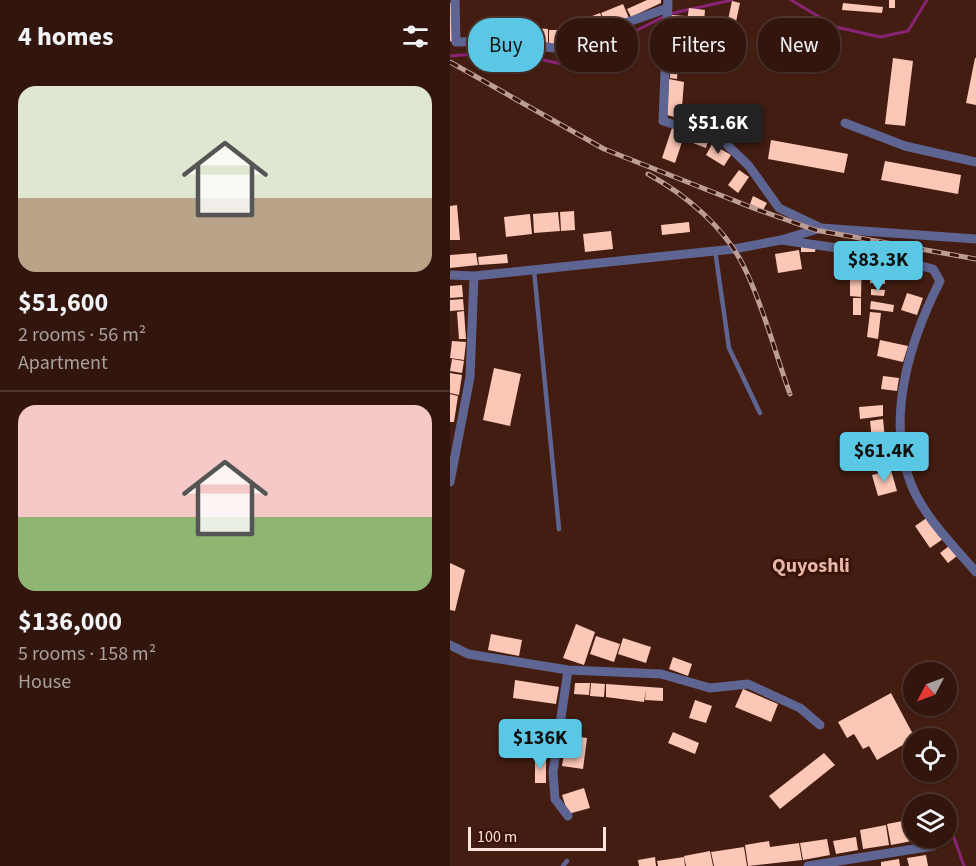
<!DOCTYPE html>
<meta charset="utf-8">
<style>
:root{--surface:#32160e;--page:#3a1f17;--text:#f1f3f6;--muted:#a89f9e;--line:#4d352e;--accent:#5ac8e5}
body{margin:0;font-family:"Source Sans 3",sans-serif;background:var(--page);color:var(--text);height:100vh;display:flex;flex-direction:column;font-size:22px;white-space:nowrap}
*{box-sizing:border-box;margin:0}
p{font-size:20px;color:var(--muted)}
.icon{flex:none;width:33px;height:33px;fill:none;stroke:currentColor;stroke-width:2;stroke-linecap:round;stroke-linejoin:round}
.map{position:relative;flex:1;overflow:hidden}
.details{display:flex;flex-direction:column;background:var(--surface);width:450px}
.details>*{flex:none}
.top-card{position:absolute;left:18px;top:18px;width:417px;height:54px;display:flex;gap:12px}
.needle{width:39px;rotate:229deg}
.controls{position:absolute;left:453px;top:662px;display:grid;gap:12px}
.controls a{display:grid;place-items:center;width:54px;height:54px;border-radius:50%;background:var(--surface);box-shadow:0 2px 4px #0004,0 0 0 2px var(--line);font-size:30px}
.scale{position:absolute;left:18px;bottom:15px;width:138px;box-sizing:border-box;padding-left:6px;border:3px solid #fee4dc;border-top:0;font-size:16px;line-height:21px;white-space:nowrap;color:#fee4dc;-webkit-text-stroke:4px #381308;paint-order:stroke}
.price{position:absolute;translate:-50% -51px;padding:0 14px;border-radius:6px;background:var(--accent);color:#111;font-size:20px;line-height:39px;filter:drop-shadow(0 2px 3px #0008)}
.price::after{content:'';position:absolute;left:50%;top:36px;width:18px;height:14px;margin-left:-9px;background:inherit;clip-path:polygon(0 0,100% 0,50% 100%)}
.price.current{background:#222;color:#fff}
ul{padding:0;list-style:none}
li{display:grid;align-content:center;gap:12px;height:318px;padding:0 18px}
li+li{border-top:2px solid var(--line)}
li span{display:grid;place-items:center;height:186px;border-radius:18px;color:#555}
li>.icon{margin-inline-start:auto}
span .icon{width:108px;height:108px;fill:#fffc;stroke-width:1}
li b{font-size:26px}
h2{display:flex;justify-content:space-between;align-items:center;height:72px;padding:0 18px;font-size:26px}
.chip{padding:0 21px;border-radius:24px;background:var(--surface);box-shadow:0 2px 4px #0004,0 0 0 2px var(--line);font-size:21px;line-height:54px}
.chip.current{background:var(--accent);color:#111}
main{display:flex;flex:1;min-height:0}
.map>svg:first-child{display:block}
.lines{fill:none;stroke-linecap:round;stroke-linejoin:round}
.stream{stroke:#892373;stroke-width:3}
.building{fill:#fcc7b6}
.lane{stroke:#5f6592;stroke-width:4.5}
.street{stroke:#5f6592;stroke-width:9}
.rail-casing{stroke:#bc9e95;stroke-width:5}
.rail{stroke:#381308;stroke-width:3;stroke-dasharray:9;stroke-linecap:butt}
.labels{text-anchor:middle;stroke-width:6;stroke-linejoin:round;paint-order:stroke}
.quarter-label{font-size:20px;font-weight:bold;fill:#e8b6a7;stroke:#381308}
</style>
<main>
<section class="details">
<h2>4 homes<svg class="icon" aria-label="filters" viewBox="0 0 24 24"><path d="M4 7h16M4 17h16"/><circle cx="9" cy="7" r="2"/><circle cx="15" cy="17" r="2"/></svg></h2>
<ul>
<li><span style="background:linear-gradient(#dfe7d0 60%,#b9a48a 0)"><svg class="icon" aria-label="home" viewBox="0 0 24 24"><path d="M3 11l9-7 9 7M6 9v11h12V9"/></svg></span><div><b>$51,600</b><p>2 rooms · 56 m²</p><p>Apartment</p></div></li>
<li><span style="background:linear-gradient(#f6c9c9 60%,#8fb573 0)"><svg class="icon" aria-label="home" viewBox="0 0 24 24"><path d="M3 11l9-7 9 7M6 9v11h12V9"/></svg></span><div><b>$136,000</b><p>5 rooms · 158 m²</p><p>House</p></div></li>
</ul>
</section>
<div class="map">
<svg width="526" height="866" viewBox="0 0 526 866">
<rect width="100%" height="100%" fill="#431d12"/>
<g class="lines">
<path class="stream" d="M341 0 386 27 430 37 458 31 477 0
M0 56 52 52 118 65 219 14 282 0
M496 815 514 866"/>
</g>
<path class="building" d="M197 0H211V3L181 17 177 9Z
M439 0H445V8H439Z
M282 1 290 3 281 45 273 43Z
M0 3H2L4 43 0 41Z
M393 3 433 7 432 13 392 10Z
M173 4 179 18 157 27 151 13Z
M239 8 255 10 254 22 237 20Z
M150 13 156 28 142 33 137 18Z
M222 15 235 16 232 50 219 48Z
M136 20 141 33 120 41 114 28Z
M72 27 98 29V44L72 42Z
M99 30H111V44H99Z
M221 51 229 52 227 79 220 78Z
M443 58 463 61 455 126 435 124Z
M525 58H526V105L516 103Z
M219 79 234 82 231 119 217 115Z
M261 109 303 126 297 143 255 126Z
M233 112 256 119 253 126 232 119Z
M222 128 235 133 225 163 212 158Z
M237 134 258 141 256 148 235 140Z
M321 140 398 154 394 173 318 159Z
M262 144 281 155 274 166 256 155Z
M435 161 511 175 508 194 431 180Z
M289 170 299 177 288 193 278 185Z
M303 196 317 203 313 210 300 204Z
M7 205 10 240H0V206Z
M124 211 125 230 111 231 110 212Z
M108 212 110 231 84 233 83 214Z
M80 214 82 234 56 237 54 217Z
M239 222 240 232 212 235 211 225Z
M161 231 163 249 135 252 133 234Z
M351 245 366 246 365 252H351Z
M349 250 352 269 328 273 325 254Z
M26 253 28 265 0 268V255Z
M57 254 58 263 29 265 28 257Z
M404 256H412L411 297 400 296V280H404Z
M422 257 442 260 441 266 421 262Z
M420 271 435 272V284L420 283Z
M12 285 13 297 0 298V286Z
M421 289 435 290 434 296 421 295Z
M457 293 473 298 467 315 451 310Z
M403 298H411V315H403Z
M13 299 14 310 0 311V300Z
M421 301 444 305 443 312 420 309Z
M14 311 16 339H9L7 312Z
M420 312 431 313 428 339 417 337Z
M430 340 458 346 453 362 427 356Z
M2 341 16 342 14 360 0 358Z
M2 359 14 361 12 373 0 371Z
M44 368 71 374 60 426 33 420Z
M0 373 12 375 9 395 0 393Z
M433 376 449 378 447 391 431 389Z
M0 394 8 396 4 422H0Z
M433 405V416L410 419 409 407Z
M433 419 435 439 422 440 420 421Z
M436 441 441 467 426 469 421 443Z
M441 470 447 491 428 496 422 475Z
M478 517 493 539 480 548 465 526Z
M499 546 507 556 498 563 490 553Z
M0 563 15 570 5 611 0 610Z
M126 624 145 632 134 665 113 658Z
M41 634 72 640 69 656 38 650Z
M146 636 170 644 164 662 140 654Z
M173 638 201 647 196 663 168 654Z
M223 657 242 664 238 676 219 669Z
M65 680 109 687 106 704 63 698Z
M125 683H140L139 695 124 694Z
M141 683 155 684 154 697 140 696Z
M156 684 213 688V701L195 700 196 690 194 702 156 697Z
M293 689 328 704 321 722 285 707Z
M441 693 465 738 427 760 419 746 413 749 404 734 397 738 388 722Z
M245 700 262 706 256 723 239 718Z
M223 732 249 743 245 754 218 743Z
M117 735 137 738 133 769 112 766Z
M374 753 385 765 330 809 319 796Z
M85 757 96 758V783H85Z
M134 788 140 808 118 814 112 795Z
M458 820 462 841 441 845 437 824Z
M436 825 439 845 413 849 410 830Z
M406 837 408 850 386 854 383 841Z
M377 839 380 855 353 860 350 843Z
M319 841 320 847 349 843 352 860 298 866 295 845Z
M294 847 297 866H264L261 852Z
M260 851 263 866H236L234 856Z
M476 855 478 866H459L457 858Z
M205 857 206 866H189L188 860Z
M234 857 235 866H208L207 861Z
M449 859 450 866H431V862Z"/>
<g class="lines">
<path class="lane" d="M265 250 279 348 310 413
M84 270 109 529
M113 866 117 861"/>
<path class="street" d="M5 0 6 42 54 41 104 48 218 8
M218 0 213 121 271 139 299 166 329 208 371 228 526 239
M395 123 455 146 526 162
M331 240 416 252 483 269 490 281C460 340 435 419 461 484 474 517 503 545 526 572
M0 275 24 276 284 249 331 240 371 228
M0 482 20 377 24 276
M0 645 18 654 118 670 211 674 260 688 298 684 350 708 370 725
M118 670 103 772 105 799 118 816
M358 866 483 846"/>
<g class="rail-casing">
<path id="rail" d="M0 62 154 149 303 208 365 230 526 259
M198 174C236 195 276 228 295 269 314 308 325 353 340 394"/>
</g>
<use href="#rail" class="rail"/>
</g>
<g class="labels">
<g class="quarter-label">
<text x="361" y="572">Quyoshli</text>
</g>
</g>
</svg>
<div class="controls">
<a><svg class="needle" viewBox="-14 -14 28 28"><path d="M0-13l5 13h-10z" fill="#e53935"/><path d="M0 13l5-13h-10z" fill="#a89f9e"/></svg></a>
<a><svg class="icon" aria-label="locate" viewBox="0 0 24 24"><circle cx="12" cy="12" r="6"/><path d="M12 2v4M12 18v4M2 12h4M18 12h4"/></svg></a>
<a><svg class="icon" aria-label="layers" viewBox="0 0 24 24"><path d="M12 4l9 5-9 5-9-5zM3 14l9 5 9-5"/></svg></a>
</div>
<div class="scale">100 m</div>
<b class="price current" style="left:268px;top:155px">$51.6K</b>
<b class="price" style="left:428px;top:292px">$83.3K</b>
<b class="price" style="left:434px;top:483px">$61.4K</b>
<b class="price" style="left:90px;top:770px">$136K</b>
<div class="top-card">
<a class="chip current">Buy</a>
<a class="chip">Rent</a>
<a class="chip">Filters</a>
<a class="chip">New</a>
</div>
</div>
</main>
